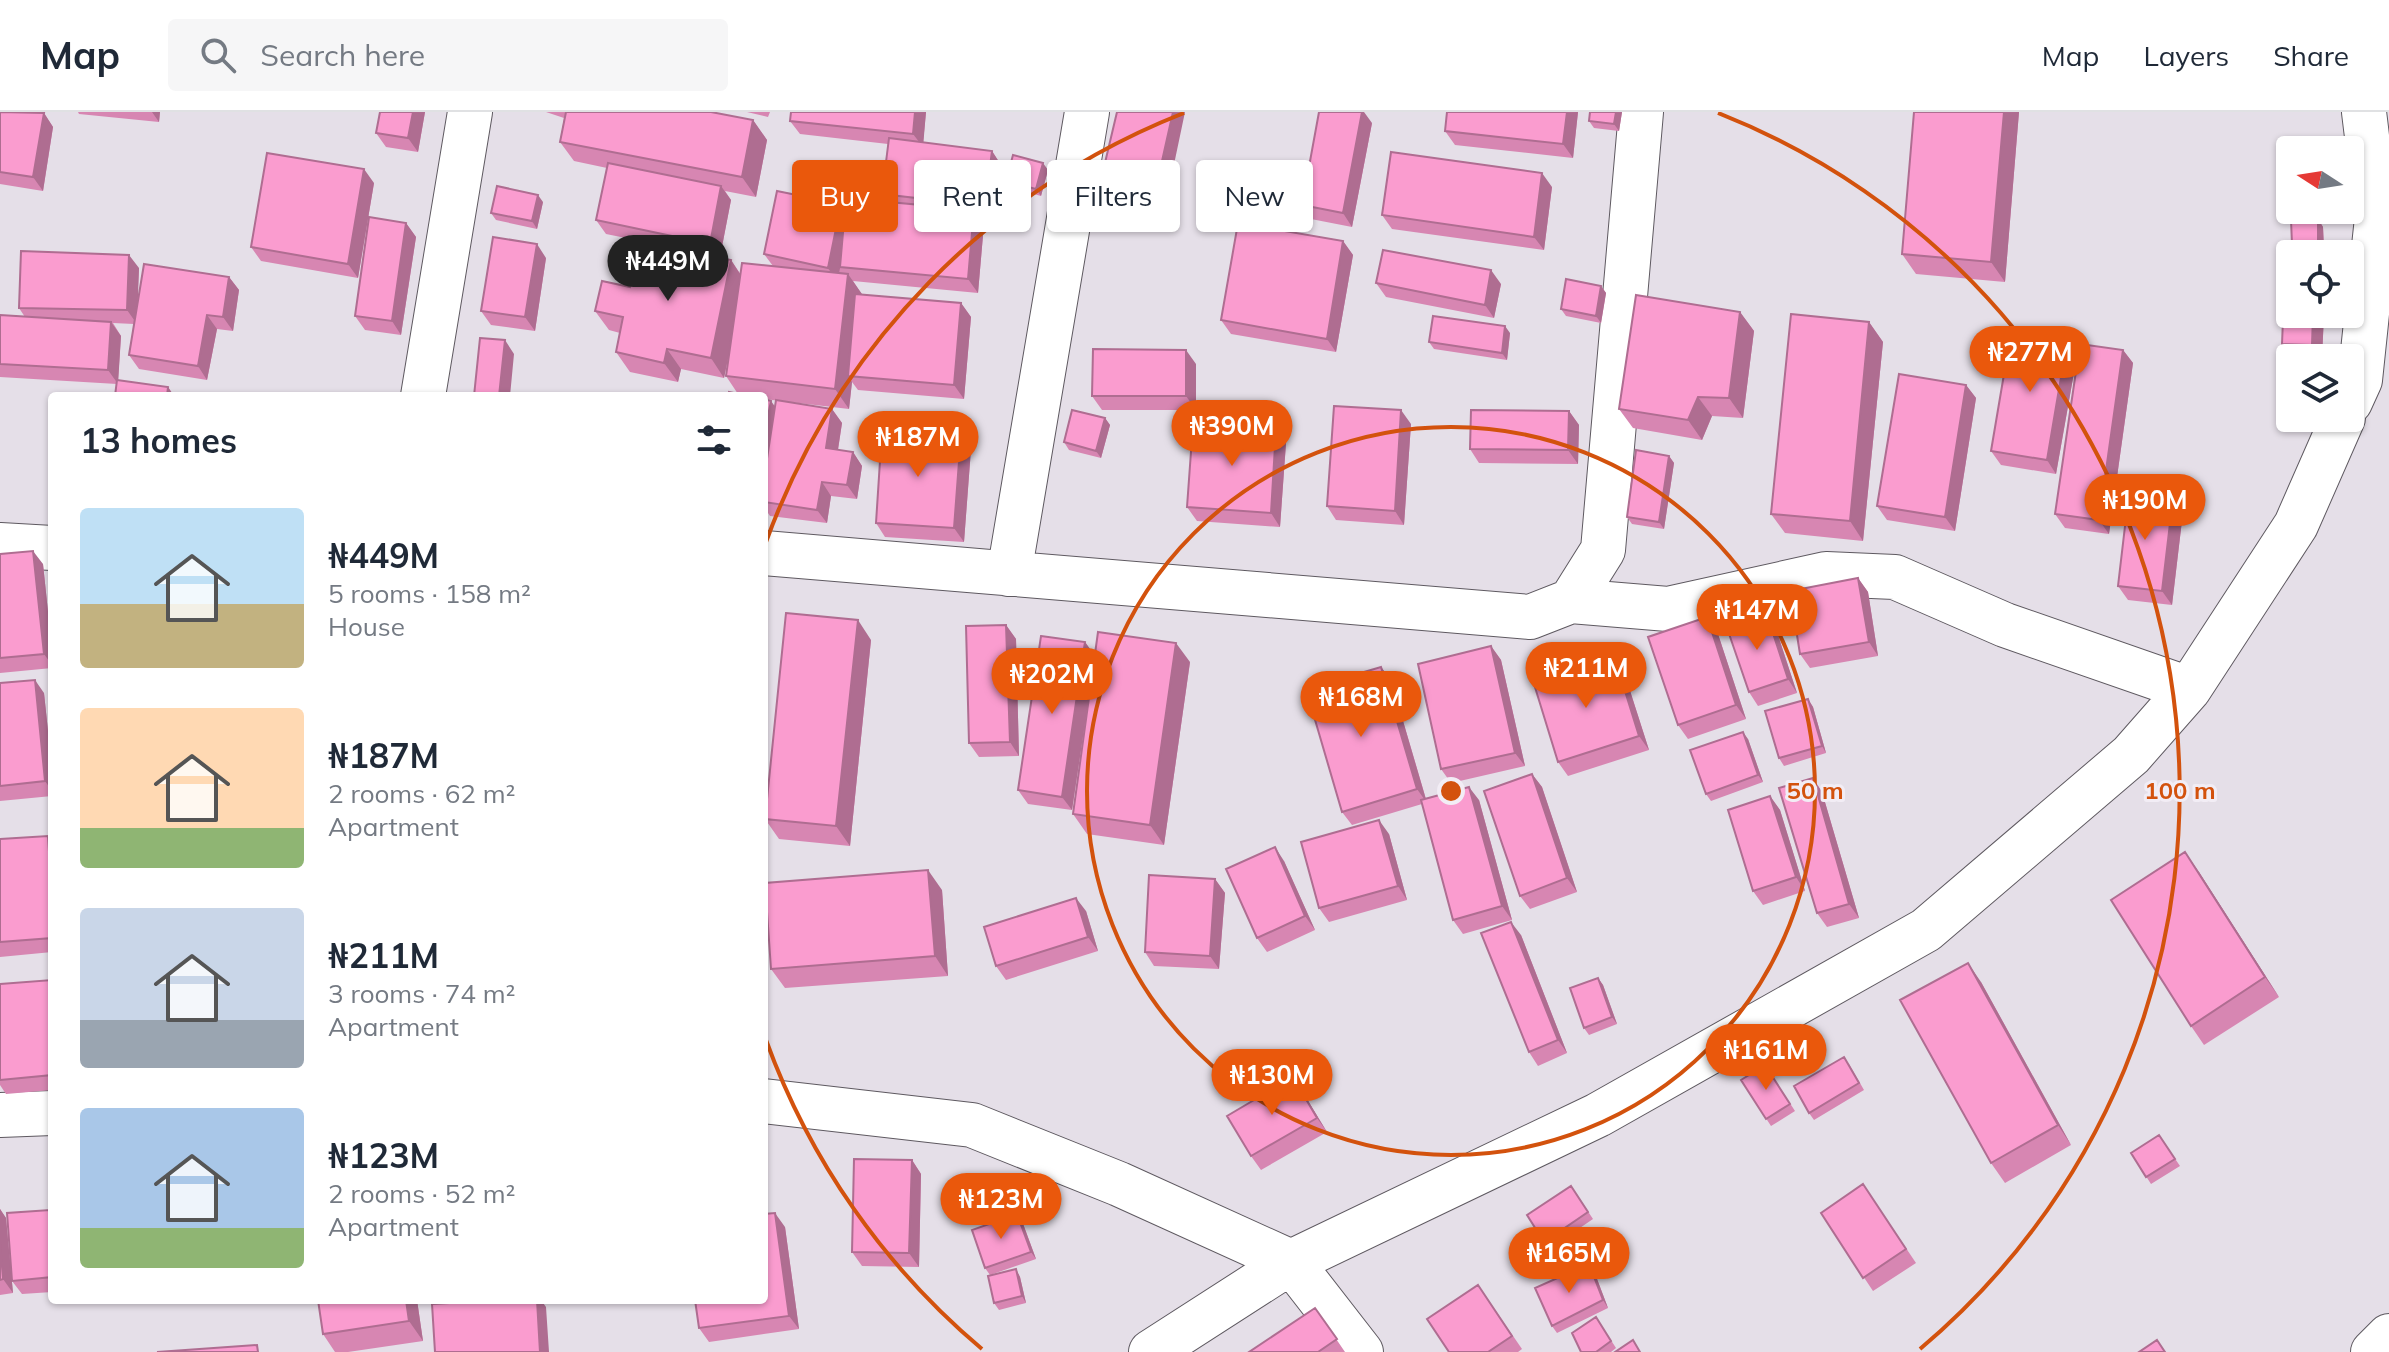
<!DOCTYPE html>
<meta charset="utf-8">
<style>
:root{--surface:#fff;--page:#f6f6f7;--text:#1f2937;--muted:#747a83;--line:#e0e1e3;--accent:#ea580c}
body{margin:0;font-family:Mulish,sans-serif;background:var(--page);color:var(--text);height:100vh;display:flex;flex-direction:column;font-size:30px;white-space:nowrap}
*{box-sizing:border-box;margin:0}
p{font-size:26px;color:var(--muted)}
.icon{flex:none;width:44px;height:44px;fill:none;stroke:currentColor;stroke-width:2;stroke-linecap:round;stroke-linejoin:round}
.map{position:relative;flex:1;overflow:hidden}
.side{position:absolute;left:48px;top:280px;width:720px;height:912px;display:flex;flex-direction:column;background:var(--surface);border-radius:8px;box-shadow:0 2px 6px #0004}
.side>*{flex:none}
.hud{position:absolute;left:792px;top:48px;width:760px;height:72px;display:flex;gap:16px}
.needle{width:52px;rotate:282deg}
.buttons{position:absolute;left:2276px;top:24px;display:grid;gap:16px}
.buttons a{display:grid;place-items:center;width:88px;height:88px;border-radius:8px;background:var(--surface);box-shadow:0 2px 6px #0004;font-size:40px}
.price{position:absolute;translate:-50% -68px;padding:0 18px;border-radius:28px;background:var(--accent);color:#fff;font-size:26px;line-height:52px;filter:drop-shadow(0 2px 4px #0008)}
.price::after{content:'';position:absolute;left:50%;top:48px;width:24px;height:18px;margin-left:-12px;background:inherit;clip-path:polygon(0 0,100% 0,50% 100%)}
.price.on{background:#222;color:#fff}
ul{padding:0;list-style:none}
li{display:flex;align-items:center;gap:24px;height:200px;padding:0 32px}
li span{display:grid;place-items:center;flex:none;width:224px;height:160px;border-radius:8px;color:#555}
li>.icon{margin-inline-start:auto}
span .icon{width:96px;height:96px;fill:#fffc;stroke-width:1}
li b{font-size:34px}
h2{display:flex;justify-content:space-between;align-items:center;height:96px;padding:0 32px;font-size:34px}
.tag{padding:0 28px;border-radius:8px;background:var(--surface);box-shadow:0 2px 6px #0004;font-size:28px;line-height:72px}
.tag.on{background:var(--accent);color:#fff}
header{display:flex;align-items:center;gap:48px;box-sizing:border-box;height:112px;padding:0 40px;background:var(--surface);border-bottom:2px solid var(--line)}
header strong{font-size:38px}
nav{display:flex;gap:44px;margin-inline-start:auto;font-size:28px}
.search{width:560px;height:72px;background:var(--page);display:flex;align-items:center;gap:20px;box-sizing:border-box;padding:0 28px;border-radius:8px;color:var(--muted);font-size:30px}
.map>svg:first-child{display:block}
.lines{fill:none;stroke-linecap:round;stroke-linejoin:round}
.minor-casing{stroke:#5e5960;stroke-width:46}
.minor{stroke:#fff;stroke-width:44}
.wall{fill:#d786b2}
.shaded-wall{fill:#af6d91}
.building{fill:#fa9ccf;stroke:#af6d91;stroke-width:2}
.ring{fill:none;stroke:#d3520d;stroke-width:4}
.centre{fill:#d3520d;stroke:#f2edf5;stroke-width:4}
.ring-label{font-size:24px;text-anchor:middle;font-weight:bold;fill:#d3520d;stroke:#f2edf5;stroke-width:6;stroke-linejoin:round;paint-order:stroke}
</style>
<header>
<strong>Map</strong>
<div class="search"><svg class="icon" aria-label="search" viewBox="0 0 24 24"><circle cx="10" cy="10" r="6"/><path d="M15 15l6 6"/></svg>Search here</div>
<nav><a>Map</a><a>Layers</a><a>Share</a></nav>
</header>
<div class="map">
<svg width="2389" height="1240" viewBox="0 0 2389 1240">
<rect width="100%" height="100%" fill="#e5dfe8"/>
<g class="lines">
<g class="minor-casing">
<path id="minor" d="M423 284 470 0
M2350 290 2360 268 2377 106 2364 0
M0 433 52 436
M764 441 1530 505 1571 489 1603 438 1641 0
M1009 462 1087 0
M1571 489 1668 497 1826 462 1895 465 2005 513 2189 577
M764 989 972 1013 1119 1072 1291 1150 1361 1240
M0 1003 52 1001
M1151 1240 1291 1150 1598 1003 1926 818 2131 643 2189 577 2296 413 2343 306
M2373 1240 2389 1224"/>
</g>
<use href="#minor" class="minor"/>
</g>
<path class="wall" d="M0 0 44 1 53 15 43 79 0 72Z
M78 0H160L159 10 79 2Z
M380 0H425L418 40 386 35 376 21Z
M546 0H711L753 8 767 28 756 85 725 79 731 88 720 145 606 122 596 108 607 56 574 49 560 30 564 6Z
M747 0H770L768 5Z
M791 0H926L923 31 992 39 1001 53 994 108 980 107 984 112 978 181 853 169 862 183 961 191 971 205 964 287 858 278 852 270 849 297 764 287V284H728L738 282 726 264 728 247 724 266 681 257 678 270 630 260 616 240 620 221 609 218 595 199 630 175 731 148 741 163 773 154 764 142 841 92 845 98 888 90 882 82 888 32 800 22 790 9Z
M1117 0 1168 81 1114 69 1104 55Z
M1447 0H1578L1573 46 1455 33 1445 19Z
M1590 0H1622L1619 19 1594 16 1589 9Z
M1914 0H2019L2005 170 1916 162 1902 142Z
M1372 11 1352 115 1311 107 1302 93Z
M1048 58 1041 84 1011 76 1006 69Z
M374 71 358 166 261 149 251 135Z
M1552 75 1544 138 1392 117 1382 103Z
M543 90 537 117 496 108 491 101Z
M2318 107 2323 115 2324 137H2318L2321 142H2290V202H2324L2322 246H2291L2282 232 2286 134H2294L2292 132 2291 108Z
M406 111 416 125 401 223 365 218 355 204Z
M1343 129 1353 143 1336 240 1231 222 1221 208Z
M546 146 535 219 491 213 481 199Z
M139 156 137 193 229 165 239 178 233 219 217 217 207 268 139 257 129 243 134 212 113 211 121 224 118 268 168 275 174 284H115L117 272 0 265V203L25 205 19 196Z
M1376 171 1501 172 1494 206 1386 185Z
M1601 174 1606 181 1601 211 1566 204 1561 197Z
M1740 200 1754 219 1743 306 1712 304 1702 328 1633 316 1619 297Z
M1869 210 1883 230 1863 429 1785 421 1771 402Z
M1510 221 1507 248 1434 237 1429 230Z
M2078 238 2056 362 2001 353 1991 339Z
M2123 238 2133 251 2109 422 2065 416 2055 402Z
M1196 252V298H1102L1092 284Z
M1966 273 1976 286 1955 419 1887 408 1877 394Z
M775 294 832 297 842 311 838 338 853 340 862 354 857 387 831 384 827 411 770 404 764 395Z
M1569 299 1579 313 1578 352 1479 351 1470 337Z
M1105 306 1110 313 1101 346 1069 338 1064 330Z
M1411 312 1404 413 1336 408 1327 394Z
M1276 317 1286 331 1280 415 1197 409 1187 395Z
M971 337 964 430 885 425 876 411Z
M1669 344 1674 351 1664 417 1632 412 1627 405Z
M2183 400 2172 493 2128 488 2118 474Z
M0 442 43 452 52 538V556L0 561Z
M1858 466 1868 480 1878 544 1810 556 1800 542Z
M1707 505 1717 519 1746 607 1688 627 1678 613Z
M1006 513 1016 527 1019 644 979 645 969 631Z
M1775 514 1797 581 1758 594 1749 580Z
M871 528 850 734 779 727 765 707Z
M1085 530 1095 544 1072 698 1028 692 1018 678Z
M1491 534 1501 548 1525 654 1451 671 1441 657Z
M1615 547 1624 560 1649 638 1568 664 1558 650Z
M1190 550 1164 733 1087 722 1073 702Z
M1381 555 1391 568 1426 687 1479 688 1512 808 1463 822 1453 808 1422 692 1352 713 1342 700Z
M0 571 44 581 52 657V684L0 689Z
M1808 587 1813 595 1826 641 1784 654 1779 646Z
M1748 627 1763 670 1711 689 1706 682Z
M1532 662 1542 675 1577 780 1530 797 1520 784Z
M1813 666 1822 680 1859 806 1827 815 1817 801Z
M1770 684 1780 698 1805 779 1763 793 1753 779Z
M1389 722 1407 788 1329 810 1319 796Z
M0 727 52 730V840L0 845Z
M1284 749 1315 818 1267 840 1257 826Z
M2199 760 2279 885 2204 933 2191 914Z
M1215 767 1225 781 1219 857 1154 854 1145 840Z
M942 778 948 864 785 876 771 857Z
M1086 799 1098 839 1006 868 996 854Z
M1521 823 1567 941 1538 954 1529 940Z
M1598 866 1603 873 1617 912 1589 923 1584 916Z
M52 868V978L6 982 0 973V872Z
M1981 870 2071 1033 2005 1071 1991 1051Z
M1849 952 1864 978 1814 1008 1809 1001Z
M1765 953 1795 999 1771 1014 1741 968Z
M1302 979 1327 1020 1261 1058 1251 1044Z
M2159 1023 2180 1054 2151 1072 2131 1041Z
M912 1048 921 1062 919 1155 862 1154 852 1140Z
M1863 1072 1916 1151 1873 1179 1821 1101Z
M1571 1074 1593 1107 1549 1137 1527 1103Z
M0 1097 6 1106 13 1181 0 1183Z
M50 1098 52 1102V1180L22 1182 12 1169Z
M1017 1102 1022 1109 1036 1147 990 1163 985 1156Z
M785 1115 799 1217 709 1230 699 1216Z
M1016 1157 1020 1165 1026 1191 999 1198 994 1191Z
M1594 1159 1608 1196 1557 1221 1552 1214Z
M1478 1173 1522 1237 1518 1240H1449Z
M318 1188H417L423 1229 348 1240H335L323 1222Z
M1315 1196 1345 1240H1249Z
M1596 1205 1616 1236 1611 1240H1581Z"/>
<path class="shaded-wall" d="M152 0H160L159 10Z
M413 0H425L418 40 408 26Z
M915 0H926L923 35 913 22Z
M1173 0H1185L1168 81 1158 67Z
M1362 0H1364L1372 11 1352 115 1343 101Z
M1567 0H1578L1573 46 1563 32Z
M1616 0H1622L1619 19 1614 12Z
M2004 0H2019L2005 170 1991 150Z
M44 1 53 15 43 79 33 65Z
M753 8 767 28 756 85 742 65Z
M992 39 1001 53 994 108 985 94Z
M1043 51 1048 58 1041 84 1036 77Z
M364 57 374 71 358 166 348 152Z
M1542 61 1552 75 1544 138 1534 125Z
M721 74 731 88 720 145 710 132Z
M538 83 543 90 537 117 532 109Z
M841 92 851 106 837 170 828 156Z
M974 98 984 112 978 181 968 167Z
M2318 107 2323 115 2324 137 2318 130Z
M406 111 416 125 401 223 392 209Z
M1343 129 1353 143 1336 240 1327 227Z
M537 132 546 146 535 219 525 205Z
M129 143 139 156 137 212 127 198Z
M731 148 744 168 724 266 711 246Z
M1491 158 1501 172 1494 206 1485 193Z
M848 162 862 182 853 264H848L852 270 849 297 835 277Z
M229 165 239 178 233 219 223 205Z
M1601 174 1606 181 1601 211 1596 204Z
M961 191 971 205 964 287 954 273Z
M1740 200 1754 219 1743 306 1729 286Z
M2313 202H2324L2322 246 2312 233Z
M207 203 217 217 207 268 198 254Z
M111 210 121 224 118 272 108 258Z
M1869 210 1883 230 1863 429 1850 409Z
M1505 214 1510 221 1507 248 1502 241Z
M2068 224 2078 238 2056 362 2047 348Z
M505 228 514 242 510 284H499Z
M667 237 681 257 678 270 664 251Z
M1186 238 1196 252V298L1186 284Z
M2123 238 2133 251 2109 422 2099 408Z
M1966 273 1976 286 1955 419 1945 405Z
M168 275 174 284H167Z
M1698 285 1712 304 1702 328 1688 308Z
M771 289 781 303 764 385V324Z
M832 297 842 311 836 350 826 336Z
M1401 298 1411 312 1404 413 1395 399Z
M1569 299 1579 313 1578 352 1568 338Z
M1105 306 1110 313 1101 346 1096 339Z
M1276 317 1286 331 1280 415 1271 401Z
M961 323 971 337 964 430 954 416Z
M853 340 862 354 857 387 847 373Z
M1669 344 1674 351 1664 417 1659 410Z
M822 370 831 384 827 411 817 398Z
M2173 386 2183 400 2172 493 2162 479Z
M33 439 43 452 52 538V553L44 542Z
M1858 466 1868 480 1878 544 1869 530Z
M1766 500 1775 514 1797 581 1788 567Z
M1707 505 1717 519 1746 607 1736 593Z
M858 508 871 528 850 734 836 714Z
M1006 513 1016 527 1019 644 1010 630Z
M1085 530 1095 544 1072 698 1062 685Z
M1176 531 1190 550 1164 733 1150 713Z
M1491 534 1501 548 1525 654 1515 641Z
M1615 547 1624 560 1649 638 1639 624Z
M1381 555 1391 568 1427 691 1417 677Z
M35 568 44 581 52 657V679L45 669Z
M1808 587 1813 595 1826 641 1822 634Z
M1743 620 1748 627 1763 670 1758 663Z
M1532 662 1542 675 1577 780 1567 766Z
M1813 666 1822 680 1859 806 1849 792Z
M1469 675 1479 688 1512 808 1502 794Z
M1770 684 1780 698 1805 779 1796 765Z
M1379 708 1389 722 1407 788 1398 774Z
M48 724 52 730V787Z
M1275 735 1284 749 1315 818 1305 804Z
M2185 740 2199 760 2279 885 2265 865Z
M928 758 942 778 948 864 935 844Z
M1215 767 1225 781 1219 857 1210 844Z
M1076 786 1086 799 1098 839 1088 825Z
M1511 810 1521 823 1567 941 1558 928Z
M1968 851 1981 870 2071 1033 2058 1013Z
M1598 866 1603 873 1617 912 1612 905Z
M1293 965 1302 979 1327 1020 1317 1006Z
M912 1048 921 1062 919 1155 909 1141Z
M0 1097 6 1106 13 1181 3 1167 0 1130Z
M775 1101 785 1115 799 1217 789 1204Z
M1017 1102 1022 1109 1036 1147 1031 1140Z
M1589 1152 1594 1159 1608 1196 1603 1188Z
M1016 1157 1020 1165 1026 1191 1022 1184Z
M406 1188H417L423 1229 409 1209Z
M537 1188H541L546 1195 549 1240H540Z"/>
<path class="building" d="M0 0 44 1 33 65 0 60Z
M380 0H413L408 26 376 21Z
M566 0H711L753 8 742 65 560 30Z
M791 0H915L913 22 790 9Z
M1117 0H1173L1158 67 1104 55Z
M1319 0H1362L1343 101 1302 93Z
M1447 0H1567L1563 32 1445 19Z
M1590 0H1616L1614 12 1589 9Z
M1914 0H2004L1991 150 1902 142Z
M889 26 992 39 985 94 882 82Z
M1391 40 1542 61 1534 125 1382 103Z
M267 41 364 57 348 152 251 135Z
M1013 43 1043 51 1036 77 1006 69Z
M608 51 721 74 710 132 596 108Z
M2290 55V90L2287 56Z
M497 74 538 83 532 109 491 101Z
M777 79 841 92 828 156 764 142Z
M846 86 974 98 968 167 840 155Z
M369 105 406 111 392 209 355 204Z
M2318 107V130L2292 132 2291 108Z
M1238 111 1343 129 1327 227 1221 208Z
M493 125 537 132 525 205 481 199Z
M640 130 731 148 711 246 667 237 664 251 616 240 623 205 595 199 602 169 630 175Z
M2286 134 2316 135V142H2290V202H2313L2312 233 2282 232Z
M1383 138 1491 158 1485 193 1376 171Z
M21 139 129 143 127 198 19 196Z
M742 151 848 162 835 277 726 264Z
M144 152 229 165 223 205 207 203 198 254 129 243Z
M1566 167 1601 174 1596 204 1561 197Z
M855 182 961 191 954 273 848 264Z
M1636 183 1740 200 1729 286 1698 285 1688 308 1619 297Z
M1791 202 1869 210 1850 409 1771 402Z
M0 203 111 210 108 258 0 252Z
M1433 204 1505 214 1502 241 1429 230Z
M2012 215 2068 224 2047 348 1991 339Z
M480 226 505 228 499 284H474Z
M2080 232 2123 238 2099 408 2055 402Z
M1093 237 1186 238V284H1092Z
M1899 262 1966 273 1945 405 1877 394Z
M117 268 168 275 167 284H115Z
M729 280 748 284H728Z
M764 287 771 289 764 324Z
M776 288 832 297 826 336 853 340 847 373 822 370 817 398 764 390V366Z
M1334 294 1401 298 1395 399 1327 394Z
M1072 298 1105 306 1096 339 1064 330Z
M1471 298 1569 299 1568 338 1470 337Z
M1193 312 1276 317 1271 401 1187 395Z
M882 318 961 323 954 416 876 411Z
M1636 338 1669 344 1659 410 1627 405Z
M2129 380 2173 386 2162 479 2118 474Z
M33 439 44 542 0 546V442Z
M1858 466 1869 530 1800 542 1790 479Z
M1766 500 1788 567 1749 580 1726 513Z
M786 501 858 508 836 714 765 707Z
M1707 505 1736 593 1678 613 1648 525Z
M1006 513 1010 630 969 631 966 514Z
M1098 520 1176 531 1150 713 1073 702Z
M1041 524 1085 530 1062 685 1018 678Z
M1491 534 1515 641 1441 657 1418 552Z
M1615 547 1639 624 1558 650 1534 572Z
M1381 555 1417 677 1342 700 1306 577Z
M35 568 45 669 0 674V571Z
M1808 587 1822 634 1779 646 1765 599Z
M1743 620 1758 663 1706 682 1690 638Z
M1532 662 1567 766 1520 784 1484 679Z
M1813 666 1849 792 1817 801 1779 676Z
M1469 675 1502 794 1453 808 1421 688Z
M1770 684 1796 765 1753 779 1728 698Z
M1379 708 1398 774 1319 796 1301 730Z
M48 724 52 787V826L0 830V727Z
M1275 735 1305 804 1257 826 1226 757Z
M2185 740 2265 865 2191 914 2111 788Z
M928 758 935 844 771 857 765 771Z
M1149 763 1215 767 1210 844 1145 840Z
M1076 786 1088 825 996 854 984 815Z
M1511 810 1558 928 1529 940 1481 821Z
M1968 851 2058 1013 1991 1051 1900 888Z
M1598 866 1612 905 1584 916 1570 876Z
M52 868V963L0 968V872Z
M1844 945 1859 971 1809 1001 1794 974Z
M1765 953 1790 992 1766 1007 1741 968Z
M1293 965 1317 1006 1251 1044 1227 1004Z
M2159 1023 2175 1047 2146 1065 2131 1041Z
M854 1047 912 1048 909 1141 852 1140Z
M1863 1072 1906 1137 1863 1166 1821 1101Z
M1571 1074 1588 1100 1544 1130 1527 1103Z
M50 1098 52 1128V1165L12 1169 7 1101Z
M775 1101 789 1204 699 1216 695 1188H764V1102Z
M1017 1102 1031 1140 985 1156 972 1118Z
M0 1130 3 1167 0 1168Z
M1589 1152 1603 1188 1552 1214 1535 1176Z
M1016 1157 1022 1184 994 1191 988 1164Z
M1478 1173 1512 1224 1488 1240H1449L1427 1207Z
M318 1188H406L409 1209 323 1222Z
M466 1188H537L540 1240H435L432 1192 466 1190Z
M1315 1196 1337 1227 1318 1240H1249Z
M1596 1205 1611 1229 1596 1240H1581L1572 1221Z
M1633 1228 1640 1240H1615Z
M2157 1228 2165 1240H2139Z
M257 1233 258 1240H157Z"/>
<g class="ring">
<circle cx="1451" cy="679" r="364"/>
<path d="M982 1237A729 729 0 0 1 766 928M766 430A729 729 0 0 1 1184 1M1718 1A729 729 0 0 1 1920 1237"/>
</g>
<circle cx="1451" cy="679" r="12" class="centre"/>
<g class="ring-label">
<text x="1815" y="687">50 m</text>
<text x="2180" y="687">100 m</text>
</g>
</svg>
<div class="buttons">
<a><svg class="needle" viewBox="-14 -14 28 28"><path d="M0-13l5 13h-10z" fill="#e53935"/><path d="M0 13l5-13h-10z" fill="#747a83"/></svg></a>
<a><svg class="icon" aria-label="locate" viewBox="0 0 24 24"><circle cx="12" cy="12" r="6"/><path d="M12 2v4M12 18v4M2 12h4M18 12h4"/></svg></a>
<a><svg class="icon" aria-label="layers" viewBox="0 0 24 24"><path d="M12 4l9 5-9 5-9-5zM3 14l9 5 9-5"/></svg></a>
</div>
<b class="price on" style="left:668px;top:191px">₦449M</b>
<b class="price" style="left:2030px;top:282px">₦277M</b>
<b class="price" style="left:1232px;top:356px">₦390M</b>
<b class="price" style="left:918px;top:367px">₦187M</b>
<b class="price" style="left:2145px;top:430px">₦190M</b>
<b class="price" style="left:1757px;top:540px">₦147M</b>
<b class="price" style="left:1586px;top:598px">₦211M</b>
<b class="price" style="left:1052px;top:604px">₦202M</b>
<b class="price" style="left:1361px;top:627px">₦168M</b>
<b class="price" style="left:1766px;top:980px">₦161M</b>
<b class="price" style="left:1272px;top:1005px">₦130M</b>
<b class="price" style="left:1001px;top:1129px">₦123M</b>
<b class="price" style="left:1569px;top:1183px">₦165M</b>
<div class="hud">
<a class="tag on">Buy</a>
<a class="tag">Rent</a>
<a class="tag">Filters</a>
<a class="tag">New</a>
</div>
<section class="side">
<h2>13 homes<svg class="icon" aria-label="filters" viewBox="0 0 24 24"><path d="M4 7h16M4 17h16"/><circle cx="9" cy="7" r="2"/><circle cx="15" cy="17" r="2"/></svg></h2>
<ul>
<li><span style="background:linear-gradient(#bfe0f5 60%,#c2b280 0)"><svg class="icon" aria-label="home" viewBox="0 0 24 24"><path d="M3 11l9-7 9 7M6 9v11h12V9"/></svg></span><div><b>₦449M</b><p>5 rooms · 158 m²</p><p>House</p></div></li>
<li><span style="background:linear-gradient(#ffd9b3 75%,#8fb573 0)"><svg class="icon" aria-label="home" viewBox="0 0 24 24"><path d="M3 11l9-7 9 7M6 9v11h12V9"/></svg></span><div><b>₦187M</b><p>2 rooms · 62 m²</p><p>Apartment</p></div></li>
<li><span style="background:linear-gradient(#c9d6e8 70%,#9aa5b1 0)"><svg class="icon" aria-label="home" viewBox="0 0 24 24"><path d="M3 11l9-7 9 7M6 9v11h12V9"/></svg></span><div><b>₦211M</b><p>3 rooms · 74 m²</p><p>Apartment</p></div></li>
<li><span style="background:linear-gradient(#a9c7e8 75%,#8fb573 0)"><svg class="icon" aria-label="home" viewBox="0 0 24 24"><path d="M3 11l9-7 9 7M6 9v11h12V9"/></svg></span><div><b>₦123M</b><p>2 rooms · 52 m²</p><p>Apartment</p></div></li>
</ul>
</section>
</div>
